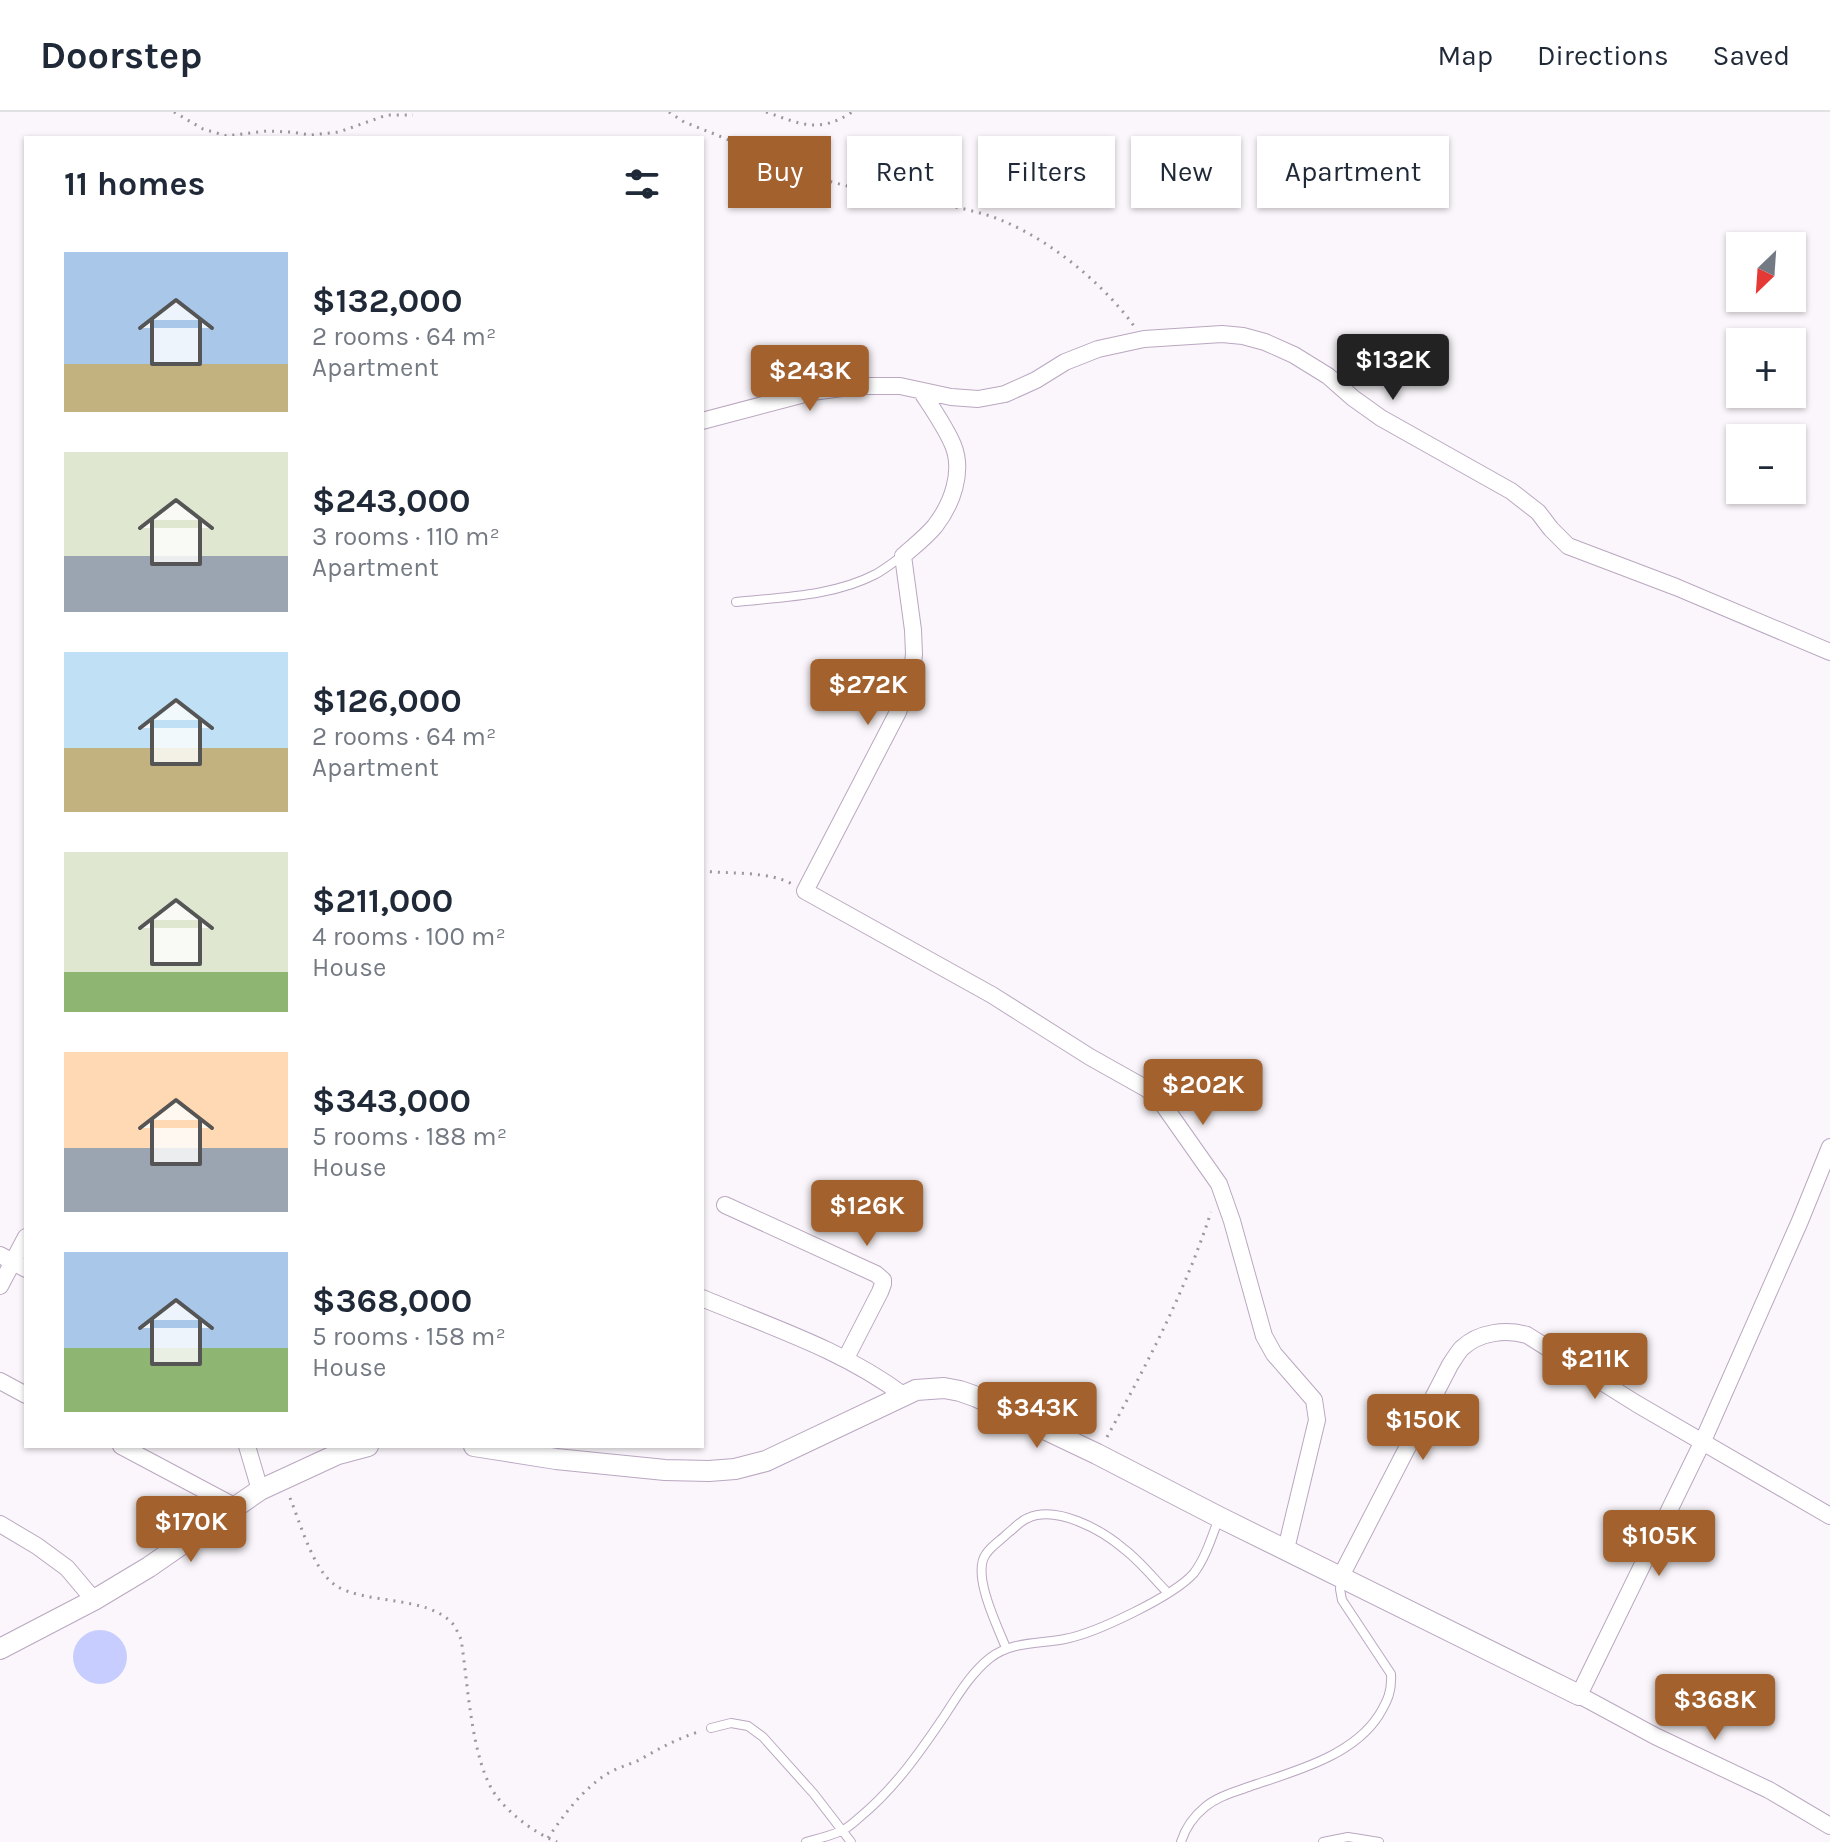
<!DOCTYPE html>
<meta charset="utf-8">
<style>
:root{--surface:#fff;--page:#f2f2f3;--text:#1f2937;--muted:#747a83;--line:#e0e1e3;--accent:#a3612e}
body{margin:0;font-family:Karla,sans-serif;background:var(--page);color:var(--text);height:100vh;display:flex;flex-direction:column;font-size:30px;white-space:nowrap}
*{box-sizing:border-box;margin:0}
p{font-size:26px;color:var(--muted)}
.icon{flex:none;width:44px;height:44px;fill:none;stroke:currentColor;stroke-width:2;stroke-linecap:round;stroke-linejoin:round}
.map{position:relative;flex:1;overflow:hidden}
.side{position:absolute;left:24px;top:24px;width:680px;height:1312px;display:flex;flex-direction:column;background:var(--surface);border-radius:0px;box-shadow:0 2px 6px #0004}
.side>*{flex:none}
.hud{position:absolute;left:728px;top:24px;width:760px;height:72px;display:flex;gap:16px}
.needle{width:52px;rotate:205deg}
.buttons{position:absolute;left:1726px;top:120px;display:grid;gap:16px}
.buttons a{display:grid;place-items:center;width:80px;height:80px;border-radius:0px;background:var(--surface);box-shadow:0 2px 6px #0004;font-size:40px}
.price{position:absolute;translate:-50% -68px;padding:0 18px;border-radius:8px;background:var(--accent);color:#fff;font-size:26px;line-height:52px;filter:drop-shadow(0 2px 4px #0008)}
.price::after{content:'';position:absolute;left:50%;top:48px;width:24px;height:18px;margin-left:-12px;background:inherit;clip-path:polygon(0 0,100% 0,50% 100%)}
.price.current{background:#222;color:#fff}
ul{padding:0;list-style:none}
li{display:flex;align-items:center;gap:24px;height:200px;padding:0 40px}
li span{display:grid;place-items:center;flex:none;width:224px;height:160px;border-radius:0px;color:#555}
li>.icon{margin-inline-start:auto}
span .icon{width:96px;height:96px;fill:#fffc;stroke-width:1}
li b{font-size:34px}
h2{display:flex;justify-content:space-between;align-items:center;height:96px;padding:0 40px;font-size:34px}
.pill{padding:0 28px;border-radius:0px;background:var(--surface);box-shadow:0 2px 6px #0004;font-size:28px;line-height:72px}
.pill.current{background:var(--accent);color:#fff}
header{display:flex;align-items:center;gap:48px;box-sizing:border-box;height:112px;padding:0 40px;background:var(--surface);border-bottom:2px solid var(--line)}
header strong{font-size:38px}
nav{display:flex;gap:44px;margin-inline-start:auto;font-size:28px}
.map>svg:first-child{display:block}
.water{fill:#c7ceff}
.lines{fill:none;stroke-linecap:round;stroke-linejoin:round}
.service-casing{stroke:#baa7c1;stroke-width:10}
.minor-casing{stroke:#baa7c1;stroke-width:18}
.tertiary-casing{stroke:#baa7c1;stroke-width:22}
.path{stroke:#9c969e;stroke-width:3;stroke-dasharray:2 6;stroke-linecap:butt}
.service{stroke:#fff;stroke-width:8}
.minor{stroke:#fff;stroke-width:16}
.tertiary{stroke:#fff;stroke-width:20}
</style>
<header>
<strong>Doorstep</strong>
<nav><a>Map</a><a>Directions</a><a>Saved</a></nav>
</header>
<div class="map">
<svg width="1830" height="1730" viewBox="0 0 1830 1730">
<rect width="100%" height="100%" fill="#faf6fb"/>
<path class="water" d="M73 1545a27 27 0 1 1 54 0a27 27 0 1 1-54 0Z"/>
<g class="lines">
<g class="service-casing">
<path id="service" d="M736 490C783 485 834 484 876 462 885 457 894 450 902 444
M1006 1536C998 1515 971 1462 986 1442 991 1434 1001 1428 1008 1421 1015 1416 1020 1409 1028 1406 1057 1393 1102 1418 1124 1437 1140 1449 1154 1467 1168 1481
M711 1616 731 1611 748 1614 763 1625 814 1682 851 1730
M806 1730C817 1727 830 1724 841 1719 848 1716 854 1710 860 1705 895 1676 920 1640 945 1603 958 1583 971 1561 990 1546 1012 1529 1040 1532 1065 1527 1096 1521 1174 1484 1194 1461 1206 1445 1212 1424 1219 1406
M1181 1730C1185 1717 1194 1704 1205 1695 1218 1684 1235 1680 1251 1674 1295 1659 1353 1644 1379 1603 1388 1588 1392 1579 1391 1562L1342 1488 1340 1477 1341 1466
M1323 1730 1348 1725 1379 1730"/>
</g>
<g class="minor-casing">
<path id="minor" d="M921 279C932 296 945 314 953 333 964 360 952 392 935 414 926 425 914 434 903 444L913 518 914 542 912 561 898 600 805 779 992 883 1090 945 1147 977 1162 991 1219 1072 1232 1109 1264 1224 1274 1242 1314 1288 1317 1308 1286 1437
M702 309 812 280 857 274H900L951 285 978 287 1005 282 1036 268 1065 250 1098 237 1144 227 1222 222 1243 224 1265 230 1294 243 1328 264 1353 286 1381 306 1511 379 1538 400 1551 417 1568 434 1676 475 1830 540
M1830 1035 1800 1109 1702 1331 1579 1583 1655 1624 1769 1678 1830 1714
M725 1093 876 1162 883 1168V1172L880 1180 846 1246
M0 1143 26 1157
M0 1174 26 1125
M702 1186C771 1215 843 1238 903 1283
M0 1269 26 1283
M121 1334 234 1394
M247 1334 260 1378
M0 1412 37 1434 67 1456 94 1488
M1341 1464 1450 1253C1454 1247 1458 1240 1462 1236 1479 1220 1506 1217 1527 1223L1637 1292 1830 1404"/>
</g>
<g class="tertiary-casing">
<path id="tertiary" d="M474 1334 556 1347 665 1358 709 1359 735 1357 766 1349 916 1278 944 1276 960 1279 977 1285 1097 1342 1219 1405 1579 1583
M0 1537 94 1488 149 1455 260 1378 338 1342 368 1334"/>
</g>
<path class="path" d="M174 0 203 17 227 24 267 19 291 20 311 23 339 20 387 3H413
M669 0 684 10C707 19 730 28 752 38 776 48 800 60 825 68 875 83 929 87 980 101 1036 116 1100 167 1134 214
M766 0C801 12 819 22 852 0
M702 759C729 762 769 759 792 772
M1107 1325C1147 1252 1185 1180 1211 1100
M290 1386C300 1410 313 1458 335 1473 365 1493 426 1483 452 1511 456 1515 458 1522 461 1527 468 1570 471 1651 497 1685 512 1704 535 1721 557 1730
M548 1726C565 1701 585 1674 612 1659 622 1654 632 1652 641 1647 660 1636 677 1627 698 1620"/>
<use href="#service" class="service"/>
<use href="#minor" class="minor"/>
<use href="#tertiary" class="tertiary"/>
</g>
</svg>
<div class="buttons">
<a><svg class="needle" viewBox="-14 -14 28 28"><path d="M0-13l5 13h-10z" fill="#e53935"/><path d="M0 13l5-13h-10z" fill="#747a83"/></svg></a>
<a>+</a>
<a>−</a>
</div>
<b class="price current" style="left:1393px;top:290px">$132K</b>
<b class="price" style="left:810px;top:301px">$243K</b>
<b class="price" style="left:868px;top:615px">$272K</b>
<b class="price" style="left:1203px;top:1015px">$202K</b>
<b class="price" style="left:867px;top:1136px">$126K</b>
<b class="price" style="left:1595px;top:1289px">$211K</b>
<b class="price" style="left:1037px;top:1338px">$343K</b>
<b class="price" style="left:1423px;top:1350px">$150K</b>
<b class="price" style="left:191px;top:1452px">$170K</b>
<b class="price" style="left:1659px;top:1466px">$105K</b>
<b class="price" style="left:1715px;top:1630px">$368K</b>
<div class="hud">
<a class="pill current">Buy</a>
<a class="pill">Rent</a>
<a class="pill">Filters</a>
<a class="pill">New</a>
<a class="pill">Apartment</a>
</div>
<section class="side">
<h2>11 homes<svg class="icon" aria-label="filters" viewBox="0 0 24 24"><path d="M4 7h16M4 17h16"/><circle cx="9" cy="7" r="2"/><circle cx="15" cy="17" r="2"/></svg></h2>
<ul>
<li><span style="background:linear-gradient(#a9c7e8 70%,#c2b280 0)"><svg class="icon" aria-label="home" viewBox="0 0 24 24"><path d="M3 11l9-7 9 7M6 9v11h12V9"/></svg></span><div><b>$132,000</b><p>2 rooms · 64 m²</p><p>Apartment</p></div></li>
<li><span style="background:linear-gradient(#dfe7d0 65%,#9aa5b1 0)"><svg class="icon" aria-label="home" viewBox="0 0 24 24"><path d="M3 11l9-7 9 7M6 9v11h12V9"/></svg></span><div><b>$243,000</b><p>3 rooms · 110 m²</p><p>Apartment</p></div></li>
<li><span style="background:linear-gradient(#bfe0f5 60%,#c2b280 0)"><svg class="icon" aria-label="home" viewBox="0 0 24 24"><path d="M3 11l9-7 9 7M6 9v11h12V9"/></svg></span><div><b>$126,000</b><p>2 rooms · 64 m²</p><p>Apartment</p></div></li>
<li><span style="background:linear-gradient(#dfe7d0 75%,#8fb573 0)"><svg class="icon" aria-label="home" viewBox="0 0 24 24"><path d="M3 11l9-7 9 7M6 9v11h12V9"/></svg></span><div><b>$211,000</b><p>4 rooms · 100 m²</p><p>House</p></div></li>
<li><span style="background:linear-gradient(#ffd9b3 60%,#9aa5b1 0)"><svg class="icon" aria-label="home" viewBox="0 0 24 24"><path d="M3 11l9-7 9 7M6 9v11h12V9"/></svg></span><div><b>$343,000</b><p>5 rooms · 188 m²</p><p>House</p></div></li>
<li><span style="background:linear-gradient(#a9c7e8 60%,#8fb573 0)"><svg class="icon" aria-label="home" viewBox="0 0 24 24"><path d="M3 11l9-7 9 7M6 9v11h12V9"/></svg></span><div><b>$368,000</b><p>5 rooms · 158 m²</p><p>House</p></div></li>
</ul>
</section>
</div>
